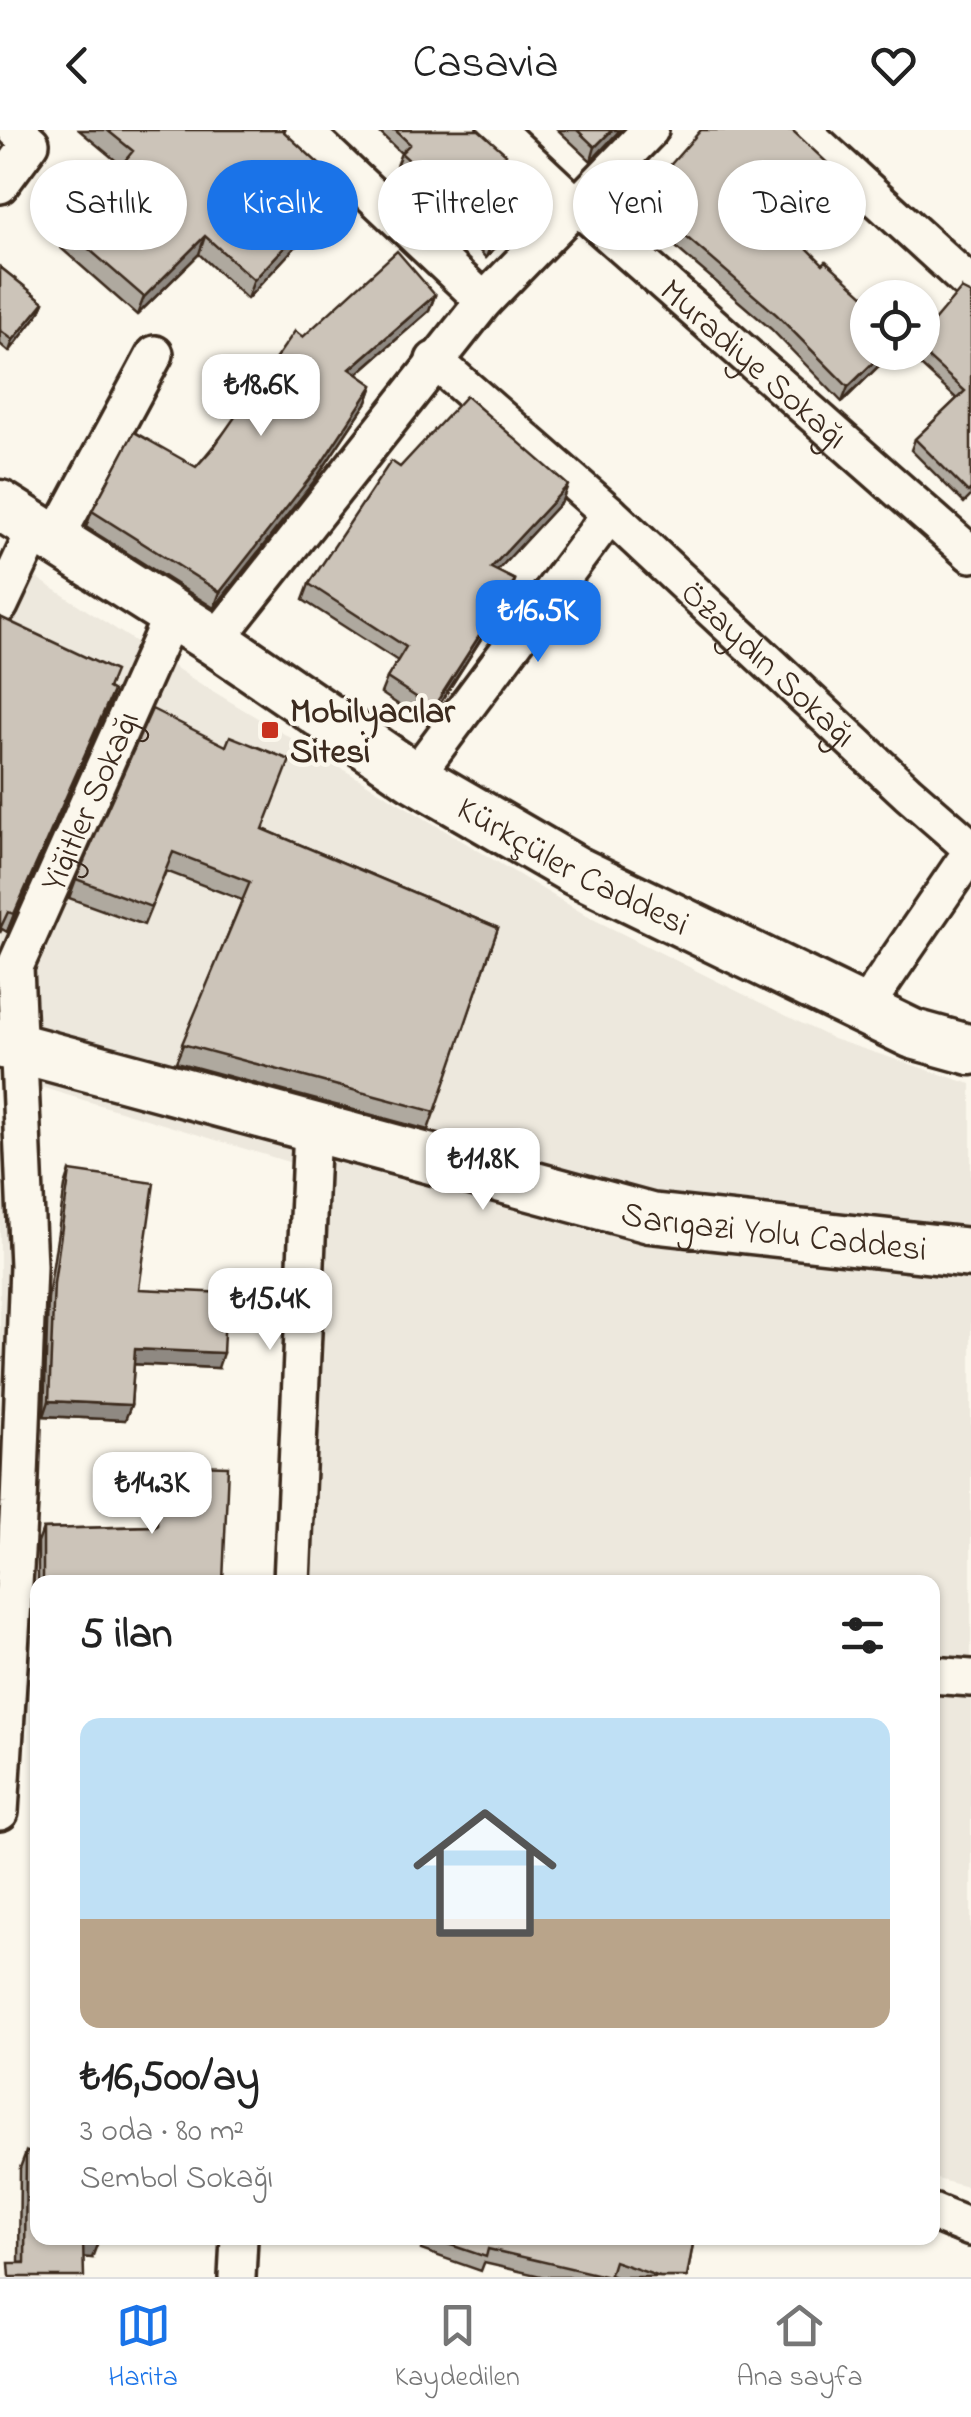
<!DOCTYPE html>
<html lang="tr">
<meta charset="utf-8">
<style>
:root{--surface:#fff;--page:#f6f6f6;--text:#222;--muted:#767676;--line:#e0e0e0;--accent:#1a73e8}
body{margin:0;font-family:"Indie Flower",sans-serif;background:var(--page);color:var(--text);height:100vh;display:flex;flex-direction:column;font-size:38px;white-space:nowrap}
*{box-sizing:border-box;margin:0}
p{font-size:32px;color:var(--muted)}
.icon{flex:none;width:55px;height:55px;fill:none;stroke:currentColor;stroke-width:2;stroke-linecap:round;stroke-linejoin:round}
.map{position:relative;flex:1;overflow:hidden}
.sheet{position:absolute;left:30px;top:1445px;width:910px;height:670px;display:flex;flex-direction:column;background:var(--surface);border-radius:20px;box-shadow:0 2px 8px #0004}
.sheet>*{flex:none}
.top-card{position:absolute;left:30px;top:30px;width:912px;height:90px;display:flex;gap:20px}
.controls{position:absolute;left:850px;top:150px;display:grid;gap:20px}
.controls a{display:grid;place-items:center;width:90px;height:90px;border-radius:50%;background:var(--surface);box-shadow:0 2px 8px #0004;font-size:50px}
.price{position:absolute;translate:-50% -85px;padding:0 22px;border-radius:20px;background:#fff;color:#222;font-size:32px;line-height:65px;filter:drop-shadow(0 2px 5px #0008)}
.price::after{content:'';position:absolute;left:50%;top:60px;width:30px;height:22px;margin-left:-15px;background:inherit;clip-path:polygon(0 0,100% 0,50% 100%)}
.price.on{background:var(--accent);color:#fff}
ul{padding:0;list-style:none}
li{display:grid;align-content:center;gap:20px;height:530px;padding:0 50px}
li+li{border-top:2px solid var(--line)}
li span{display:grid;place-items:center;height:310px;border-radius:20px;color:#555}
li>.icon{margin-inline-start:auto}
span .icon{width:180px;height:180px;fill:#fffc;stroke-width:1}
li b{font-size:42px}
h2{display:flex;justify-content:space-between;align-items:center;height:120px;padding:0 50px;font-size:42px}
.pill{padding:0 35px;border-radius:45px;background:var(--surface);box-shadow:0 2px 8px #0004;font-size:35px;line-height:90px}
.pill.on{background:var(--accent);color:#fff}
header{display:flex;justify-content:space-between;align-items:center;height:130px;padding:0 50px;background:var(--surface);font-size:45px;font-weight:600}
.menu{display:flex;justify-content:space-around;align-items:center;height:140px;border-top:2px solid var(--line);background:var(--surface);font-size:28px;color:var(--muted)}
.menu a{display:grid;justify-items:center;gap:5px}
.menu .on{color:var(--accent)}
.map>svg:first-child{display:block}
.built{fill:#ede8dd}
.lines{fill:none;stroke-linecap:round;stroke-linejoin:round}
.street-casing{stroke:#3b2a1e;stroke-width:42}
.secondary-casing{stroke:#3b2a1e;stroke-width:55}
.street{stroke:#fbf7ec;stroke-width:35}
.secondary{stroke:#fbf7ec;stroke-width:48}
.wall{fill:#afa99f;stroke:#3b2a1e;stroke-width:2.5}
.shaded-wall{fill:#8f8982;stroke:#3b2a1e;stroke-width:2.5}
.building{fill:#ccc4b9;stroke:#3b2a1e;stroke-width:2.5}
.poi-dot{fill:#c8321e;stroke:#fbf7ec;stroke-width:4}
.labels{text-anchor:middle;stroke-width:9;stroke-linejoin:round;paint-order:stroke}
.street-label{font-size:35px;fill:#3b2a1e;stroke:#fbf7ec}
.poi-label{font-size:35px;font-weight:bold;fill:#3b2a1e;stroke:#fbf7ec;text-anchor:start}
</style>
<header><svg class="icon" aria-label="back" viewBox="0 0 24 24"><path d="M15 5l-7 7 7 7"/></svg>Casavia<svg class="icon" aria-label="heart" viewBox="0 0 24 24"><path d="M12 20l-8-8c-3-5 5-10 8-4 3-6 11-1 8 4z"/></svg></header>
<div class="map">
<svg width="971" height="2147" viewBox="0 0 971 2147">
<rect width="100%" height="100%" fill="#fbf7ec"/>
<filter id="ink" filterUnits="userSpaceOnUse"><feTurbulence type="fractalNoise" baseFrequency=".01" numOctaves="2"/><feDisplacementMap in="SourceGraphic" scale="20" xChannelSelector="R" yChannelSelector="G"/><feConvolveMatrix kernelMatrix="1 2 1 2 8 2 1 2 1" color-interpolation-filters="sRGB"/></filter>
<g filter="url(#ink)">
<path class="built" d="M0 424 196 551 589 787 833 909 971 954V2058L933 2048 932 1452H305L325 1043 14 949 0 1370Z"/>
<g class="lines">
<g class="street-casing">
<g id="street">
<path d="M303 0 484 171"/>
<path id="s1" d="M496 0 577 76 971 424"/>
<path d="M802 0 971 155"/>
<path d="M0 55 31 13 16 0"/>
<path id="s2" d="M434 230 610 384 908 663 971 718"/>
<path d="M55 410 155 224"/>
<path d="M0 475 36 398"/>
<path d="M215 511 484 171 650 0"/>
<path d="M414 647 610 384"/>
<path d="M863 880 971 722"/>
<path d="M292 1452 312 997"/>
<path d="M932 1545 971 1548"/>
<path id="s3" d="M0 1682 19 1373 28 1136 15 837 171 486"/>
<path d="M932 2082 971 2098"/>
<path d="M237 2147 239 2108"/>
</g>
</g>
<g class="secondary-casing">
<g id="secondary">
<path id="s4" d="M0 375 215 511 414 647 576 741 913 904 971 920"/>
<path id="s5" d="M0 913 650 1088 971 1123"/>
</g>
</g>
<use href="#street" class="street"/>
<use href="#secondary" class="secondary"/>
</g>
<path class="wall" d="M79 0H282L335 74 247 169 199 124 137 185 61 118 67 100 121 35Z
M377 0H479L504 30 536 63 532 76 486 128 459 97 460 93 396 36 401 23Z
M558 0H620L591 31Z
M835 40 830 54 789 99 868 222H893L842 272 771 199 679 120 640 79 645 64Z
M0 137 44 172 39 183 9 222 0 214Z
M961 159 971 366 964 373 911 320 915 309 957 269 910 226 911 222H922Z
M435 165 429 181 357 244 373 255 367 272 315 350 214 478 86 397 92 381 196 337 303 207Z
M400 337 562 371 497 441 515 450 509 465 427 594 381 563 387 548 398 531 303 470 309 454Z
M0 487 113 561 7 802 2 799 0 803Z
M263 699 498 798 428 1000 176 932 242 770 166 741 144 795 69 768 76 749Z
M70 1041 139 1159 218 1238 134 1234 131 1275 125 1290 44 1286 48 1168 65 1056Z
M159 1334 223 1452H38V1413L43 1399 152 1396 154 1348Z
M26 2022 92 2128 83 2127 19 2133 20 2038Z
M422 2108H694L687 2147H616L610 2145 609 2147H545L484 2133 481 2141 421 2120Z"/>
<path class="shaded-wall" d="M612 0H620L591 31 595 17Z
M835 40 830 54 779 110 784 95Z
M342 55 335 74 247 169 254 150Z
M536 63 532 76 486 128 491 114Z
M205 106 199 124 137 185 144 167Z
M435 165 429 181 344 255 350 239Z
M44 172 39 183 9 222 13 210Z
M884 222H893L842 272 848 257Z
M373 255 367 272 315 350 214 478 220 462Z
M568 355 562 371 485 454 491 438Z
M515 450 509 465 427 594 433 578Z
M113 561 107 578 7 802 14 784Z
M135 1219 223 1223 218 1238 130 1234Z
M49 1271 131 1275 125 1290 44 1286Z
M83 2110 98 2112 92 2128 77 2127Z"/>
<path class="building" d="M107 0H282L342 55 254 150 205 106 144 167 67 100 133 21Z
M395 0H479L506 24 502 28 536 63 491 114 463 84 466 81 401 23 410 14Z
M577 0H612L595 17Z
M701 0H792L835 40 784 95 823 134 826 131 868 169V222H884L848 257 777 185 684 105 645 64Z
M397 121 435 165 350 239 373 255 321 334 220 462 92 381 134 302 196 337 214 317 295 201 303 207Z
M0 137 44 172 13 210 0 200Z
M961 159 971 164V359L968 362 915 309 965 261 922 222V205Z
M466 266 568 355 491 438 515 450 433 578 387 548 406 517 309 454 391 331 400 337Z
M0 487 115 541 108 558 113 561 14 784 8 782 0 799Z
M152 579 226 616 230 606 290 630 263 699 498 798 435 982 182 914 250 752 173 722 151 777 76 749Z
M70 1041 154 1053 139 1159 226 1163 223 1223 135 1219 131 1275 49 1271 54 1153Z
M159 1334 228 1336 223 1452H43V1399L157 1396Z
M26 2022H38V2108H98V2112L83 2110 84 2147H10L9 2133H25Z
M430 2108H694L687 2147H660L614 2131 609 2147 488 2119 486 2127Z"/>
</g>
<rect class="poi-dot" x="260" y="590" width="20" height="20" rx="5"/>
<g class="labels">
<g class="street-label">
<text dy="12" stroke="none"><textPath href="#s1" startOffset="348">Muradiye Sokağı</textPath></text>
<text dy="12" stroke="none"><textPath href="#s2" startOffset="452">Özaydın Sokağı</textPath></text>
<text dy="12" stroke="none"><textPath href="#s3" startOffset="1028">Yiğitler Sokağı</textPath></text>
<text dy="12" stroke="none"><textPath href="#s4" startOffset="678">Kürkçüler Caddesi</textPath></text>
<text dy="12" stroke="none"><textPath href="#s5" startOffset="798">Sarıgazi Yolu Caddesi</textPath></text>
</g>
<g class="poi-label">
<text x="290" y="592">Mobilyacılar<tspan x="290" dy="40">Sitesi</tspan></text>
</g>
</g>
</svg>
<div class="controls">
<a><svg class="icon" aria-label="locate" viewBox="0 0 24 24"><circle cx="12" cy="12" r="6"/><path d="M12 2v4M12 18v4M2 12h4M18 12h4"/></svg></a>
</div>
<b class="price" style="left:261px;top:309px">₺18.6K</b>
<b class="price on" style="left:538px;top:535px">₺16.5K</b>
<b class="price" style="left:483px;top:1083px">₺11.8K</b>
<b class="price" style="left:270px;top:1223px">₺15.4K</b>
<b class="price" style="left:152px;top:1407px">₺14.3K</b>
<div class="top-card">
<a class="pill">Satılık</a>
<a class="pill on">Kiralık</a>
<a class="pill">Filtreler</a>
<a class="pill">Yeni</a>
<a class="pill">Daire</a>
</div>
<section class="sheet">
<h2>5 ilan<svg class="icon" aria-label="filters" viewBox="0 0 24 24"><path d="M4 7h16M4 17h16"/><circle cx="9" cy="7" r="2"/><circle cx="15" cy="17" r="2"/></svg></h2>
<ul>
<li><span style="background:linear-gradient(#bfe0f5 65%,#b9a48a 0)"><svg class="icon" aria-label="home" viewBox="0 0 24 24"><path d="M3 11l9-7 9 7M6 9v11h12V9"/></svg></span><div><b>₺16,500/ay</b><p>3 oda · 80 m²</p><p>Sembol Sokağı</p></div></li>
</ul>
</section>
</div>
<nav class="menu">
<a class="on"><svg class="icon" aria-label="map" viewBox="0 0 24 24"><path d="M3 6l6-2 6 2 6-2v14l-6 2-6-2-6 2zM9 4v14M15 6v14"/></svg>Harita</a>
<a><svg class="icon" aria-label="saved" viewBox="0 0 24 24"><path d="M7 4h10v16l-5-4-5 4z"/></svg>Kaydedilen</a>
<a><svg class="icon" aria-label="home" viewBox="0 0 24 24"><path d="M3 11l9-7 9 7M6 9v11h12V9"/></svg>Ana sayfa</a>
</nav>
